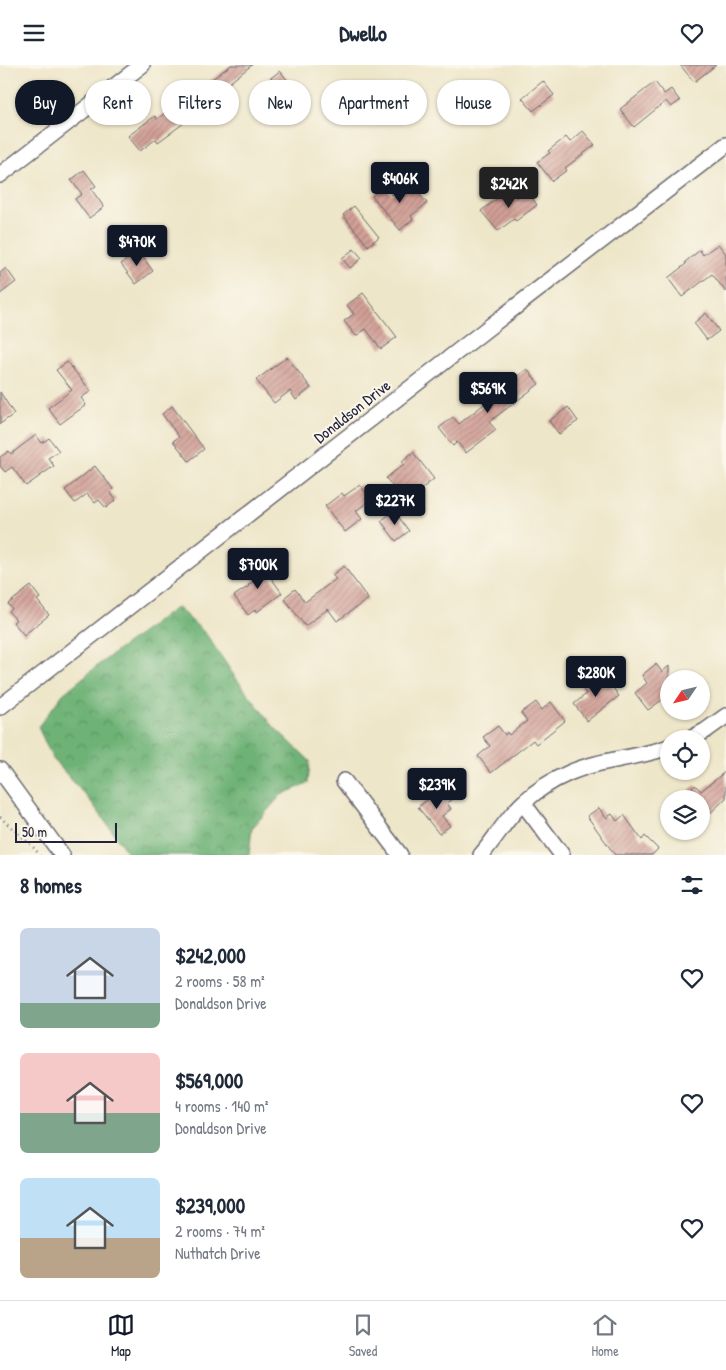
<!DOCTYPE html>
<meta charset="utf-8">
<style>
:root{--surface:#fff;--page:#f2f2f3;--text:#1f2937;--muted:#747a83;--line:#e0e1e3;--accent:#111827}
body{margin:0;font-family:"Patrick Hand",sans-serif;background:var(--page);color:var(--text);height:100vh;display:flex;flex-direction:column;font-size:19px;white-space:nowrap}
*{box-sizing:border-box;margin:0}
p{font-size:16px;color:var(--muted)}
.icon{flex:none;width:28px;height:28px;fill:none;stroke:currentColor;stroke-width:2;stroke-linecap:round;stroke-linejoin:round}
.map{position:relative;height:790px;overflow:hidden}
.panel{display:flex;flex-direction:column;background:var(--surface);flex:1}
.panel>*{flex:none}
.top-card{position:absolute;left:15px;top:15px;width:696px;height:45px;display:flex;gap:10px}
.needle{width:32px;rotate:235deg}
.controls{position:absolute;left:660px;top:605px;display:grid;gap:10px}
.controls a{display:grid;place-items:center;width:50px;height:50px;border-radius:50%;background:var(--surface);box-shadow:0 1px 4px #0004;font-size:25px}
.scale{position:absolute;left:15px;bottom:12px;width:102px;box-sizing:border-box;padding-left:5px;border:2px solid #22223b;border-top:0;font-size:14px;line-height:18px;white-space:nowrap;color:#22223b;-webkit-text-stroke:4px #fbf7ec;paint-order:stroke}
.price{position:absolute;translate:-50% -42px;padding:0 11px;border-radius:5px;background:var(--accent);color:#fff;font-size:16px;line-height:32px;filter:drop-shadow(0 1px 2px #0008)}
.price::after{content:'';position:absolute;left:50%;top:30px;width:15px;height:11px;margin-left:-8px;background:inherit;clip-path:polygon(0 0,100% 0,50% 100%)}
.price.current{background:#222;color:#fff}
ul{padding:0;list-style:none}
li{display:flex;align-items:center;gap:15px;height:125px;padding:0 20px}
li span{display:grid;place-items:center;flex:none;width:140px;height:100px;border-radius:8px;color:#555}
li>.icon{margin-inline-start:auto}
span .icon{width:60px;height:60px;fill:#fffc;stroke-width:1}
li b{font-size:21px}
h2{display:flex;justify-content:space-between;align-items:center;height:60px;padding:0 20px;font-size:21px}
.chip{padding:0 18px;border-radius:22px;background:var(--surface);box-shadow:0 1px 4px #0004;font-size:18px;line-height:45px}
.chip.current{background:var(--accent);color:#fff}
header{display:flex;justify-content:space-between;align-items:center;height:65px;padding:0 20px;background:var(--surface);font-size:22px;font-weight:700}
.tab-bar{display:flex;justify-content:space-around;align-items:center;height:70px;border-top:1px solid var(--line);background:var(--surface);font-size:14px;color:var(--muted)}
.tab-bar a{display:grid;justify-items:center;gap:2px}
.tab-bar .current{color:var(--accent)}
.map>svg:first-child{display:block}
.forest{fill:url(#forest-crowns);stroke:#486a58}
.building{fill:url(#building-hatch)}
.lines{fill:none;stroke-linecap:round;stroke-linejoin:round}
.minor-casing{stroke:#69676d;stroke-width:18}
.path{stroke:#69676d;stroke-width:2.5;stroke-dasharray:1 4;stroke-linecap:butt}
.minor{stroke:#fff;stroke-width:15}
.labels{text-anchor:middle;stroke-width:4;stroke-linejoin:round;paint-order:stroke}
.street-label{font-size:16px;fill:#22223b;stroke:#fbf7ec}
</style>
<header><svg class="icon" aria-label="menu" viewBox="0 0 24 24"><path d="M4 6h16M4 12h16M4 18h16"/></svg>Dwello<svg class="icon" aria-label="heart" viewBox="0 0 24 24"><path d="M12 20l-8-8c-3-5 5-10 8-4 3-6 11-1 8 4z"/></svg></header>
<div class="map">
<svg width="726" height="790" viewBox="0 0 726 790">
<defs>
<pattern id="forest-crowns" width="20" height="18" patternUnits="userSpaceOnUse" patternTransform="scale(1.25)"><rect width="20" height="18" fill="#6eb276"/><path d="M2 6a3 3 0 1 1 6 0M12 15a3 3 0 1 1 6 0" fill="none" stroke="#5a9062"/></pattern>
<pattern id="building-hatch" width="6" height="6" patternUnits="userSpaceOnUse" patternTransform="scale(1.25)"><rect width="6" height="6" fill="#d2a096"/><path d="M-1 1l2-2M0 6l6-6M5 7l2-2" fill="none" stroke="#aa827c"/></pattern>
</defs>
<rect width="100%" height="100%" fill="#fbf7ec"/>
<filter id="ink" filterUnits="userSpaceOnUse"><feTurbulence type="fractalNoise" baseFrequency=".02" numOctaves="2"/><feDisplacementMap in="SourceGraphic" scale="10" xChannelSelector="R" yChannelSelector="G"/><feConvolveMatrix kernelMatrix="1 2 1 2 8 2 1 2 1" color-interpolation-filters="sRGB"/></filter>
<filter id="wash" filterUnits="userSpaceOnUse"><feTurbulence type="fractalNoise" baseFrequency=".0096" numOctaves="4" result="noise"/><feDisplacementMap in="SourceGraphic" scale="20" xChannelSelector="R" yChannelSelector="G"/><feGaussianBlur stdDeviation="1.12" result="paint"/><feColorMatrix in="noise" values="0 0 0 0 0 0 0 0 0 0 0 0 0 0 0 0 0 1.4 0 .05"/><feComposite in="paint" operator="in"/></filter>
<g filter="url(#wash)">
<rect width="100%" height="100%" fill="#eee6c9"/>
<path class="forest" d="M177 542 206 569 235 612 274 662 310 696 308 718 281 730 252 763 249 790H129L92 738 53 694 38 662 63 629 102 597Z"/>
<g id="blocks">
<path class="building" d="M231 0H252L229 18 233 24 202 48 187 28 198 20 200 23Z
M680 0H716L694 17Z
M280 6 289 17 272 30 264 18Z
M543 16 554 30 533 46 522 33Z
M655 17 664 29 671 24 680 36 671 42 666 36 634 62 620 44Z
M172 43 184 58 158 77 156 74 140 86 128 71 155 51 157 54Z
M583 66 595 80 565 103 567 105 552 116 537 97 550 88 548 86 566 72 570 77Z
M84 105 96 121 91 124 104 142 89 153 75 134 82 129 71 115Z
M408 116 427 138 411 151 413 154 400 165 372 131 384 121 392 130Z
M510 124 517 133 527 125 537 140 516 156 514 154 498 166 481 146Z
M354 141 379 172 368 181 343 150Z
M718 179 726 189V227L712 209 682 232 668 213 686 199 685 197 700 185 703 190Z
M354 184 362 193 350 203 342 193Z
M138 186 153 206 136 219 121 199Z
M6 203 16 217 0 229V208Z
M363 228 397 272 381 284 366 264 356 271 344 256 354 249 347 240Z
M706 248 719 266 707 275 694 258Z
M287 292 311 323 296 335 290 326 274 338 256 315Z
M67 297 91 326 81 333 86 340 60 359 48 343 72 325 56 305Z
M527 304 539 319 489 357 496 365 466 388 457 377 453 381 439 363 453 352 459 359 493 332 491 331Z
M0 327 14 349 0 359Z
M172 341 204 384 189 396 173 376 179 372 162 349Z
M568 342 578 356 559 369 549 356Z
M36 370 42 378 49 373 59 386 48 393 54 401 26 421 12 402 5 407 0 401V392L9 386 11 389Z
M413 387 434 414 405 437 386 413 404 399 402 396Z
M95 401 113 424 110 427 116 435 106 443 99 435 95 438 87 429 75 438 65 425Z
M360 420 371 434 356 446 362 454 345 467 325 441 342 428 344 431Z
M394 446 409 466 396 476 381 456Z
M258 495 282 528 257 547 256 544 248 550 234 531 249 521 248 520 254 516 245 504Z
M344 501 368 534 337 556 328 544 305 561 284 533 295 524 305 537 336 514 332 510Z
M31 521 40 533 37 535 49 550 24 570 13 557 16 555 9 547 12 544 8 539Z
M656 599 662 607 669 601V630L648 645 635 628 647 618 642 610Z
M595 611 601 618 606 614 619 631 587 656 574 639 586 629 581 622Z
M536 637 542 645 551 637 565 656 536 679 533 675 491 708 478 691 490 681 483 672 498 661 505 670 507 667 509 670 527 656 521 648Z
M726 706V733L701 757V734H681L695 720 701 726Z
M444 722 453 734 447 738 451 744 442 751 450 761 439 769 418 742Z
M599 743 606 753 612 749 617 756 624 750 642 775 645 771 658 784 652 790H615L587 751Z"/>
</g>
</g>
<g filter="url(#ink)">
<use href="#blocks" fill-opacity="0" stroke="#69676d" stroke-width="1"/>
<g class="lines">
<g class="minor-casing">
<path id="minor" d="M0 110 142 0
M0 642 484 266 726 80
M690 674 705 666 726 651
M0 705 62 790
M344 716 400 790
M523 738 562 790
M481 790C496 773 507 752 524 737 537 725 553 715 569 708 600 694 636 694 669 682"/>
</g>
<path class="path" d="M0 752 32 781 40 790"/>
<use href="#minor" class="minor"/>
</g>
</g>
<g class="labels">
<g class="street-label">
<text transform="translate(352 346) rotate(-38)" y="6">Donaldson Drive</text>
</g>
</g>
</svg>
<div class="controls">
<a><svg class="needle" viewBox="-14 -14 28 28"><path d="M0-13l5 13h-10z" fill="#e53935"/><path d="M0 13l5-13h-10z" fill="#747a83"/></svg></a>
<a><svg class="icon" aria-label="locate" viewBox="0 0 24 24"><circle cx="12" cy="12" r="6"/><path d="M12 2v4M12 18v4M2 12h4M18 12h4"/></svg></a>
<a><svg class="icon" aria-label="layers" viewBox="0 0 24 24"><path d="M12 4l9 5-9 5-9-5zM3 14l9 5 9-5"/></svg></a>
</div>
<div class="scale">50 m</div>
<b class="price" style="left:400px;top:139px">$406K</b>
<b class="price current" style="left:509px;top:144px">$242K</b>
<b class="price" style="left:137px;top:202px">$470K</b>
<b class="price" style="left:488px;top:349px">$569K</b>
<b class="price" style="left:395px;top:461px">$227K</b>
<b class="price" style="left:258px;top:525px">$700K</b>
<b class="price" style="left:596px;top:633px">$280K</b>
<b class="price" style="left:437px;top:745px">$239K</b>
<div class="top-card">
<a class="chip current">Buy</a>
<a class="chip">Rent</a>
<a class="chip">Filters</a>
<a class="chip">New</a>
<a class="chip">Apartment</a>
<a class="chip">House</a>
</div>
</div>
<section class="panel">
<h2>8 homes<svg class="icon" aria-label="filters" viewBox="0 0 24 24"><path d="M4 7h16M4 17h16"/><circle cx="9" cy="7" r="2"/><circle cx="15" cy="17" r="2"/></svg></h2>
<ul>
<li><span style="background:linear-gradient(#c9d6e8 75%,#7fa58c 0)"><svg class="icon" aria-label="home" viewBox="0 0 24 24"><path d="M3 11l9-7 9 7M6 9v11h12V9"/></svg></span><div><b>$242,000</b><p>2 rooms · 58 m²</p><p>Donaldson Drive</p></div><svg class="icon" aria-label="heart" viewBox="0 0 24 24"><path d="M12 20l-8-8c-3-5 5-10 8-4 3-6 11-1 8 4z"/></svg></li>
<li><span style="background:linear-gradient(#f6c9c9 60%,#7fa58c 0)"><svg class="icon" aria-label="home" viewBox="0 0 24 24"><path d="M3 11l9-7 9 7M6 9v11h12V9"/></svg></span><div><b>$569,000</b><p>4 rooms · 140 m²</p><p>Donaldson Drive</p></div><svg class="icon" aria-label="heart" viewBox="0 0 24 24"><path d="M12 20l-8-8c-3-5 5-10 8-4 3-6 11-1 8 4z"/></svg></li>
<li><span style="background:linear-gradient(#bfe0f5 60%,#b9a48a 0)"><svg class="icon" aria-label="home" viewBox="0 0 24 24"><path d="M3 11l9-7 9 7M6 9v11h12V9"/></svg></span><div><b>$239,000</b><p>2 rooms · 74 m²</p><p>Nuthatch Drive</p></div><svg class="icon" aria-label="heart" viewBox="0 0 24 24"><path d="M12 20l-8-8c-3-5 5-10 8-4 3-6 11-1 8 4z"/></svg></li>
</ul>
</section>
<nav class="tab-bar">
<a class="current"><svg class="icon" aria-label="map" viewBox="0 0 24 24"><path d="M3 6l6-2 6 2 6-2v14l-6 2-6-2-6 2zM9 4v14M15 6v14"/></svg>Map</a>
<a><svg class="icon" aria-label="saved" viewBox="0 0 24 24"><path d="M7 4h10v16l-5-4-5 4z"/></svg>Saved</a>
<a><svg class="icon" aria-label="home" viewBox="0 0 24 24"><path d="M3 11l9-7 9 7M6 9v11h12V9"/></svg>Home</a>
</nav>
